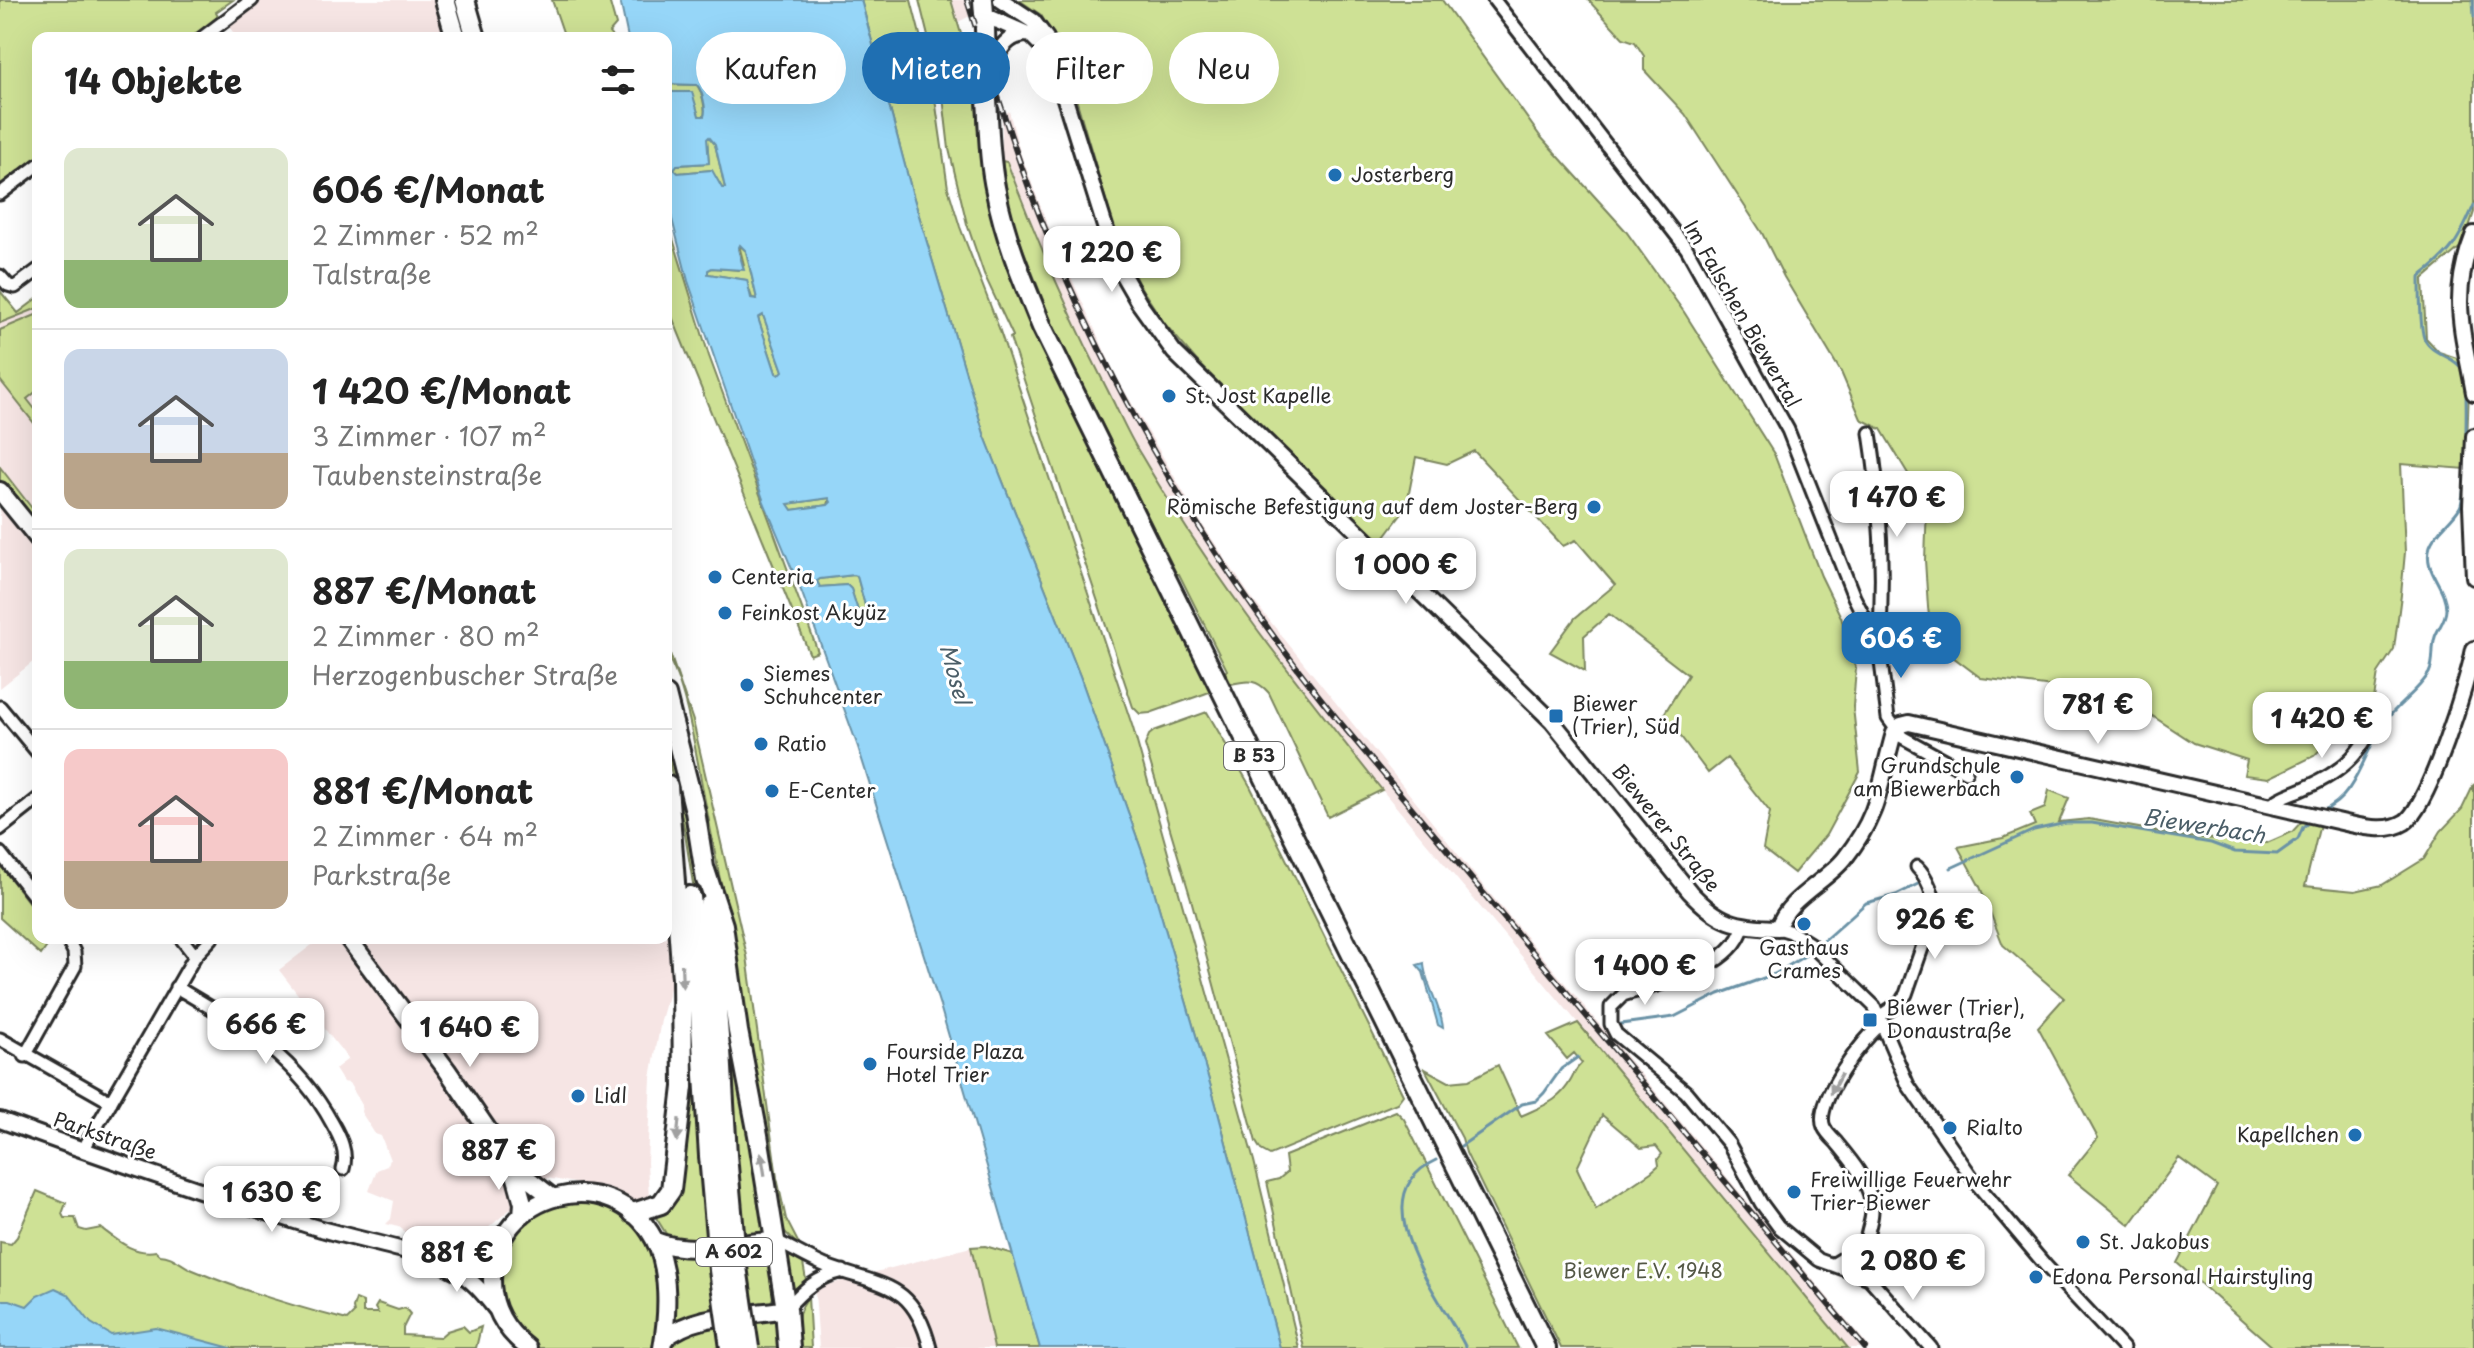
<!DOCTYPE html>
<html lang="de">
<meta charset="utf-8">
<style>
:root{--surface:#fff;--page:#f2f2f2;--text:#222;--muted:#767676;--line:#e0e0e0;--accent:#1f6fb2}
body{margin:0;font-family:"Playpen Sans",sans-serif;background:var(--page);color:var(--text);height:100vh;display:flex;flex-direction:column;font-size:30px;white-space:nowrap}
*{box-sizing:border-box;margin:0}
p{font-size:26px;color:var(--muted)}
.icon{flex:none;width:44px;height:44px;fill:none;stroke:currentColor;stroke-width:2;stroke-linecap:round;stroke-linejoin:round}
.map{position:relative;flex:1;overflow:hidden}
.panel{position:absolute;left:32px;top:32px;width:640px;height:912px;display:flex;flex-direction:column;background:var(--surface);border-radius:16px;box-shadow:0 8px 32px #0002}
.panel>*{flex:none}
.guide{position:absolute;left:696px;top:32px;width:760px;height:72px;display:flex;gap:16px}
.price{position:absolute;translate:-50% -68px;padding:0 18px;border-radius:16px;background:#fff;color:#222;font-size:26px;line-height:52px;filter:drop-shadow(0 2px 4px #0008)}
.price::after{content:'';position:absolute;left:50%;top:48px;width:24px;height:18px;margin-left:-12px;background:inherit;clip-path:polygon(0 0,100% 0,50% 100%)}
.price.current{background:var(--accent);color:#fff}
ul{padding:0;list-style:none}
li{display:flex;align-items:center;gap:24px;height:200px;padding:0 32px}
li+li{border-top:2px solid var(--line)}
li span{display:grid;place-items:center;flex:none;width:224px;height:160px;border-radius:16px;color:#555}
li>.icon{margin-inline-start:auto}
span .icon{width:96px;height:96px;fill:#fffc;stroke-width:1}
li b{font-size:34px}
h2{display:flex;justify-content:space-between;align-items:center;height:96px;padding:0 32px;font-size:34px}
.chip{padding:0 28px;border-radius:36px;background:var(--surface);box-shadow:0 8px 32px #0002;font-size:28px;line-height:72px}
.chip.current{background:var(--accent);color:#fff}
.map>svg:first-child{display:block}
.built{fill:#f6e5e4}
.green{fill:#cee195;stroke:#7c8660;stroke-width:2;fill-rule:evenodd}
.water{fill:#96d6f8;stroke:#6b92a6;stroke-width:2;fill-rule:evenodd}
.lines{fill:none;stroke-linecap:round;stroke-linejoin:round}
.stream{stroke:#6b92a6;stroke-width:3}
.minor-casing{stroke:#2b2b2b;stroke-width:17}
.tertiary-casing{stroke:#2b2b2b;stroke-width:20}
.secondary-casing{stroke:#2b2b2b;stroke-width:22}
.primary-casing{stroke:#2b2b2b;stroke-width:24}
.motorway-casing{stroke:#2b2b2b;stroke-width:26}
.minor{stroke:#fff;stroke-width:11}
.tertiary{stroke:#fff;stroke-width:14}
.secondary{stroke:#fff;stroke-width:16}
.primary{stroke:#fff;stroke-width:18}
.motorway{stroke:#fff;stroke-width:20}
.rail-casing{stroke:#2b2b2b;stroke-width:6}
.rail{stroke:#fff;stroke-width:3;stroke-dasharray:9;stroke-linecap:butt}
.primary-bridge-casing{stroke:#2b2b2b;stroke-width:24;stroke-linecap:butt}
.motorway-bridge-casing{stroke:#2b2b2b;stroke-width:26;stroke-linecap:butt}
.primary-bridge{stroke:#fff;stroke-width:18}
.motorway-bridge{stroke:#fff;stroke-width:20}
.oneway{fill:#a0a0a0}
.poi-dot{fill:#1f6fb2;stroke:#fff;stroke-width:3}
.labels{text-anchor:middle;stroke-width:6;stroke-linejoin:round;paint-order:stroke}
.shield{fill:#fff;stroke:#6b6b6b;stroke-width:2}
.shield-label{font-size:18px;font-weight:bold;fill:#2b2b2b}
.poi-label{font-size:20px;fill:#2b2b2b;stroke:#fff;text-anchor:start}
.street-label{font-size:20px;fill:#2b2b2b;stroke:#fff}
.park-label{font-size:20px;fill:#545846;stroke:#fff}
.water-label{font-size:22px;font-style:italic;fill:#4b5e68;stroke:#fff}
</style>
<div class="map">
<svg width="2474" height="1348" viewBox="0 0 2474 1348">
<rect width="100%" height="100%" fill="#fff"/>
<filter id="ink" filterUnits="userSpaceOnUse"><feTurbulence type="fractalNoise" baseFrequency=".0125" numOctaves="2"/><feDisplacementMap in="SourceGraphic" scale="16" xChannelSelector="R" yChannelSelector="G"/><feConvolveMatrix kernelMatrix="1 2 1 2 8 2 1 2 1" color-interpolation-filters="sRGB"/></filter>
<g filter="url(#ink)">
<path class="built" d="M261 0H440L450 38H237L228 25Z
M951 0H969L970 16 958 22Z
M1009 111 1020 152 1050 231 1116 376 1202 524 1253 600 1482 884 1870 1348H1848L1725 1198 1382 790 1242 612 1188 532 1139 452 1069 314 1036 238 1008 162 1002 161V117Z
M0 291 18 313 38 298V658L0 688Z
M666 881 672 981 661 1020 651 1078 647 1162 649 1199 633 1201 604 1188 547 1178 480 1235 446 1245 409 1241 402 1228 386 1224 391 1219 394 1201 369 1191 377 1170 387 1166 390 1160 381 1136 375 1134 361 1112 362 1105 349 1083 343 1082 335 1069 348 1059 279 970 321 938H666Z
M971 1247 994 1348H819L815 1292 823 1286Z"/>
<path class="green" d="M0 0H233L216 12 219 17 191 38H38V156L0 186Z
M552 0H609L616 25 609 33 613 38H565Z
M861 0H911L933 85 948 188 960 227 999 328 1133 728 1254 1161 1299 1348H1280L1215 1101 1146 863 1080 676 984 434 912 192Z
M919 0H951L974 78 980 155 991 215 1006 262 1032 326 1212 691 1204 694 1150 713 1140 714 1133 707 1010 338 1013 336 984 274 967 224 949 149 943 97Z
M1019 0H1442L1540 136 1625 230 1684 312 1774 454 1821 576 1841 617 1856 668 1853 707 1860 772 1826 835 1794 873 1763 849 1770 812 1727 758 1708 773 1664 714 1688 675 1609 614 1584 636 1585 671 1550 652 1575 618 1615 585 1576 540 1563 546 1474 451 1447 464 1416 457 1406 508 1379 544 1196 360 1165 324 1138 283 1117 238 1062 51 1041 15Z
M1588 0H2474V212L2463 245 2423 279 2426 338 2439 352 2460 359 2469 389 2466 469 2401 464 2405 552 2401 595 2394 649 2378 673 2370 724 2331 738 2314 756 2269 778 2244 775 2247 760 2194 743 2151 715 2141 692 2121 682 2116 695 1981 678 1937 645 1931 633 1928 607 1925 560 1927 505 1881 429 1861 419 1841 372 1784 277 1762 233 1685 114 1644 70V56L1635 42 1623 38Z
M666 84 697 85C702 91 706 109 704 116H699L691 92H666Z
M709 137 715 144 725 188H722L711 170 678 173 674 169 677 165 709 163 707 139Z
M1002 161 1007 162C1036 238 1068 312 1105 385 1117 408 1127 433 1141 455 1211 575 1296 682 1382 790L1328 817 1269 693C1257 679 1248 680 1231 684L1225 672 1227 670 1179 574 1177 575 1052 323 1011 218Z
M666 216 709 356 818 652 810 655 666 302Z
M739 245 746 251 757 299 752 298 746 280 708 274V270L712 268 739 270 744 265Z
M0 291 18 313 38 298V308L0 323Z
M38 314V390L27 399 38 413V420L34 423 0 380V330Z
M763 315 783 371 779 376 776 373 758 318Z
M0 467 38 516V528L18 497 0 480Z
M830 498 828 505 792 510 787 504Z
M854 575 857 576 866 609 864 614H859L851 589 847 585 819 587 817 581 820 579Z
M666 642 693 721 747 956 777 1178 786 1219 801 1248 785 1232 779 1222C754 1082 733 941 705 801 697 761 687 686 666 654Z
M1207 712 1250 786 1403 1095 1397 1103 1270 1155 1261 1150 1256 1142 1191 899 1145 745 1149 735 1154 731Z
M666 714 700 871 703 945 684 828 666 748Z
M2474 784V1348H2274L2177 1263 2217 1186 2179 1158 2130 1225 2068 1175 2098 1138 2038 1027 2064 998 2003 945 1980 887 1958 847 2003 838 2035 825 2030 814 2045 808 2049 790 2069 798 2059 822 2089 819 2189 837 2267 843 2292 832 2303 820 2320 824 2305 886 2355 891 2382 885 2424 859 2441 831 2462 809Z
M0 865 38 915V938H53L41 955 0 918Z
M720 943 766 1233 687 1244 670 1240 655 1216 675 1201 680 1186 687 1028Z
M1578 1023 1848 1348H1561L1466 1153 1462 1138 1425 1069 1449 1082 1469 1080 1498 1065 1521 1116C1542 1106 1559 1102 1571 1080 1575 1073 1575 1069 1582 1063L1574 1053 1567 1059 1548 1036ZM1602 1115 1641 1148 1656 1146 1662 1154 1658 1159 1659 1165 1651 1172 1596 1209 1577 1168Z
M1396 1111 1404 1119 1518 1348H1304L1267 1182 1279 1179 1287 1172 1285 1156Z
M37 1191 66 1203 62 1214 64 1218H75L79 1229 86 1231 101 1228C118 1241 134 1255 156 1251L160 1255C173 1255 182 1266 193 1270 243 1291 296 1307 347 1320L354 1313 353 1308 356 1299 363 1302V1313H378L375 1308 378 1303 398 1310 405 1308 410 1314 403 1328V1335L440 1337 447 1331 463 1326 469 1332 481 1327 476 1348H0V1242L11 1244 17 1237Z
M578 1201C666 1215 661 1276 656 1348H537C504 1323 489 1283 508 1245 514 1233 520 1223 531 1216 546 1206 561 1203 578 1201Z
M985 1246 1013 1254 1040 1348H994L971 1247Z
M762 1248 771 1258 775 1293 771 1302 762 1307 675 1322 673 1273 669 1252Z
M785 1251 803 1263 806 1280 792 1291Z
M481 1252 480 1276 475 1281 457 1264Z
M808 1297 811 1348H800C794 1329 796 1313 808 1297Z
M778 1316 783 1348H671L674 1341 689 1328Z"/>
<path class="water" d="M620 0H861L912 192 984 434 1080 676 1146 863 1215 1101 1280 1348H1040L941 1009 858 747 802 593 764 502 688 281 666 196V92H692L699 116H704C707 109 702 90 697 85L666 84V38H628ZM709 137 715 144 725 188H722L712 170 678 173 674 169 677 165 709 163 707 139ZM740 245 746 251 757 299 751 298 747 280 708 274V270L712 268 744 270 738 249ZM763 315 783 371 779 375 776 373 758 318ZM829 498 831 502 828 505 792 510 788 504ZM854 575 857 576 866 609 864 614H859L851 589 847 585 820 587 817 581 820 579Z
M1424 963C1424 982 1441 1005 1443 1028L1438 1025 1423 972 1417 965Z
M55 1288 68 1294 91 1323 111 1335 156 1328 231 1348H0V1300H10L27 1306 37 1296Z"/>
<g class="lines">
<path class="stream" d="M2473 0 2474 17
M2322 811C2358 796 2363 752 2384 723 2396 705 2418 692 2429 673 2435 661 2431 649 2435 637 2438 628 2446 620 2446 609 2446 585 2422 571 2430 546 2435 531 2452 521 2460 507 2466 496 2468 388 2464 373 2458 356 2431 356 2424 338 2420 327 2420 290 2420 277 2452 252 2458 242 2474 205
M1951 868 2034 830 2066 823H2092L2211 843 2235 852 2277 854 2298 839 2303 827 2310 821
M1821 943 1866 903 1896 895 1920 883
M1621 1024 1674 1017 1719 994 1775 974 1806 955
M1461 1146 1522 1104 1536 1101 1544 1093 1561 1069 1578 1057
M1436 1160C1356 1197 1443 1300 1466 1348"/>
<g class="minor-casing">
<path id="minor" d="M1494 0 1687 249 1788 430 1854 597 1879 646 1888 718 1902 737 1966 772
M202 38 252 0
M0 194 38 165
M0 276 8 285 15 287 38 270
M1870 433C1881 503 1884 575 1879 645
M0 707 38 753
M2271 805C2281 796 2292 794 2305 788 2345 771 2366 750 2379 708
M0 829 38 799
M0 853 38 901
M1743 927C1732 969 1661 983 1623 995L1611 1007V1024L1616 1034 1686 1092 1729 1144 1761 1203 1778 1226 1819 1260 1869 1278 1931 1348
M1778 928 1791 932 1810 944 1874 1006 1908 1085 1976 1183 2046 1266 2123 1348
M181 938 195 956
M176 987C240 1025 295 1055 332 1123 340 1137 348 1153 343 1169
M1880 1016 1900 1003 1906 994 1935 911C1935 896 1927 877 1917 867
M0 1039 111 1102
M25 1056 75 966 74 952 67 938
M83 1150 195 956 212 938
M776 1241C793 1249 809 1259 826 1266 882 1287 913 1280 930 1348
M1834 1264 1865 1245
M1869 1278C1867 1268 1864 1259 1865 1248 1866 1231 1875 1218 1871 1200 1867 1178 1849 1158 1836 1142 1832 1138 1826 1132 1824 1127 1813 1104 1864 1036 1883 1023
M786 1309C804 1289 817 1277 843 1271"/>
</g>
<g class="tertiary-casing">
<path id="tertiary" d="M1001 0 1033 21 1046 38 1117 265 1139 303 1174 352 1552 721 1690 892C1719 923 1736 927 1778 928 1787 898 1826 882 1845 858 1881 812 1879 785 1894 733L1901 725 1909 723 2350 824C2368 828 2389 832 2405 822 2429 806 2468 681 2474 649
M984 15 1032 36 1047 51
M995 58C1003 44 1011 34 1029 34
M2474 234C2449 297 2463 331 2474 393
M2474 436 2471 506 2474 577
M0 1120C103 1158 206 1193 311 1226 358 1241 412 1247 456 1271 472 1279 484 1294 495 1308
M431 1257 465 1252 502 1237"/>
</g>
<g class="secondary-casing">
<path id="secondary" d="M0 491 38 538
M348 938 447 1070 513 1167 553 1198
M513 1167 523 1203 522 1215
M655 1241C692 1256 737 1242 776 1241
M664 1339C698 1311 745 1317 786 1309
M528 1348C506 1331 492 1308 492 1280 493 1191 612 1161 654 1239 670 1269 668 1315 662 1348"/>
</g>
<g class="primary-casing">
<path id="primary" d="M445 0 456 38
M465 0 476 38
M983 0 985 28
M987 99C989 130 989 161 996 192 1005 239 1024 283 1042 327L1546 1348
M666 695 695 811 706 880
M705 870 723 925 738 1031 758 1135 786 1309
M709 905 720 1050
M633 1213 661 1204 671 1190 683 1087 682 979 668 786"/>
</g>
<g class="motorway-casing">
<path id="motorway" d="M690 897 699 978 710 1156
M720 1050 726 1155
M786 1309 789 1348"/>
</g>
<use href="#minor" class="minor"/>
<use href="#tertiary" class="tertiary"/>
<use href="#secondary" class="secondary"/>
<use href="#primary" class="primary"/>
<use href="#motorway" class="motorway"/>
<g class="rail-casing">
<path id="rail" d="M967 0C993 79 1016 160 1048 236 1121 412 1218 572 1338 720L1865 1348"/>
</g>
<use href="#rail" class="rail"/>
<g class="primary-bridge-casing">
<path id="primary-bridge" d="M985 28 987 99"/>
</g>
<g class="motorway-bridge-casing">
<path id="motorway-bridge" d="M726 1155 736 1267 748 1348
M710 1156 720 1270 731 1348"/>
</g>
<use href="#primary-bridge" class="primary-bridge"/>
<use href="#motorway-bridge" class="motorway-bridge"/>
</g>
<defs><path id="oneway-solid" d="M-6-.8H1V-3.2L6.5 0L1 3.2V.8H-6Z" transform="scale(2)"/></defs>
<g class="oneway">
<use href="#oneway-solid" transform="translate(682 976) rotate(88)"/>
<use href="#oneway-solid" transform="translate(1836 1084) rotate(118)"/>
<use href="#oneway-solid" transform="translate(678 1130) rotate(95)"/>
<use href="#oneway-solid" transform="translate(763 1164) rotate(-99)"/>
</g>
</g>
<g class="poi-dot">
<circle cx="1335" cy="175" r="8"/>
<circle cx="1169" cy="396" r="8"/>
<circle cx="1594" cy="507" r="8"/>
<circle cx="715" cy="577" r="8"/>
<circle cx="725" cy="613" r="8"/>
<circle cx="747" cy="685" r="8"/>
<rect x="1548" y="708" width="16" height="16" rx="4"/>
<circle cx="761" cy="744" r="8"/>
<circle cx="2017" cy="777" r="8"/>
<circle cx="772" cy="791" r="8"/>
<circle cx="1804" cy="924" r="8"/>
<rect x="1862" y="1012" width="16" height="16" rx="4"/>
<circle cx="870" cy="1064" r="8"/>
<circle cx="578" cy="1096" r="8"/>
<circle cx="1950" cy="1128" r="8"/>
<circle cx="2355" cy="1135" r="8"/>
<circle cx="1794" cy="1192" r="8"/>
<circle cx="2083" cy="1242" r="8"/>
<circle cx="2036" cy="1277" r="8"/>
</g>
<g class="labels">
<g class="shield">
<rect x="1224" y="742" width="60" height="28" rx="6"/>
<rect x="696" y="1238" width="76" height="28" rx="6"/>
</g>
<g class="shield-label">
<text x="1254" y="762">B 53</text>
<text x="734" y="1258">A 602</text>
</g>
<g class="poi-label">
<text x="1351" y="182">Josterberg</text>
<text x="1185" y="403">St. Jost Kapelle</text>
<text x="1578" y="514" text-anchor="end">Römische Befestigung auf dem Joster-Berg</text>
<text x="731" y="584">Centeria</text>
<text x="741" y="620">Feinkost Akyüz</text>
<text x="763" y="681">Siemes<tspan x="763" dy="23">Schuhcenter</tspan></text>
<text x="1572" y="711">Biewer<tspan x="1572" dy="23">(Trier), Süd</tspan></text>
<text x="777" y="751">Ratio</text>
<text x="2001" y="773" text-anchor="end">Grundschule<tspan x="2001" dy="23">am Biewerbach</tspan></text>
<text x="788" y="798">E-Center</text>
<text x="1804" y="955" text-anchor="middle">Gasthaus<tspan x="1804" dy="23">Crames</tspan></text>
<text x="1886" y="1015">Biewer (Trier),<tspan x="1886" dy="23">Donaustraße</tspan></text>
<text x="886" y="1059">Fourside Plaza<tspan x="886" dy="23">Hotel Trier</tspan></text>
<text x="594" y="1103">Lidl</text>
<text x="1966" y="1135">Rialto</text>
<text x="2339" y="1142" text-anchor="end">Kapellchen</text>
<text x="1810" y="1187">Freiwillige Feuerwehr<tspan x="1810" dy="23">Trier-Biewer</tspan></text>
<text x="2099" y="1249">St. Jakobus</text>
<text x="2052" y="1284">Edona Personal Hairstyling</text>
</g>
<g class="street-label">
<text transform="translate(1742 314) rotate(60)" y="7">Im Falschen Biewertal</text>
<text transform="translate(1666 828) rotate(51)" y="7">Biewerer Straße</text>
<text transform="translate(105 1136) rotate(19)" y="7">Parkstraße</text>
</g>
<g class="park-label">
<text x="1643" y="1278">Biewer E.V. 1948</text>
</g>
<g class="water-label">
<text transform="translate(955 674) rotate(75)" y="8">Mosel</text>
<text transform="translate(2204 826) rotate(9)" y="8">Biewerbach</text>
</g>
</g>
</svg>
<b class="price" style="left:1112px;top:294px">1 220 €</b>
<b class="price" style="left:1897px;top:539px">1 470 €</b>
<b class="price" style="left:1406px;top:606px">1 000 €</b>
<b class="price current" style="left:1901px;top:680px">606 €</b>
<b class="price" style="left:2098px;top:746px">781 €</b>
<b class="price" style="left:2322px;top:760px">1 420 €</b>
<b class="price" style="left:1935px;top:961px">926 €</b>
<b class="price" style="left:1645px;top:1007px">1 400 €</b>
<b class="price" style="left:266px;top:1066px">666 €</b>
<b class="price" style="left:470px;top:1069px">1 640 €</b>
<b class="price" style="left:499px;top:1192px">887 €</b>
<b class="price" style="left:272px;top:1234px">1 630 €</b>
<b class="price" style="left:457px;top:1294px">881 €</b>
<b class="price" style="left:1913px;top:1302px">2 080 €</b>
<div class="guide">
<a class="chip">Kaufen</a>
<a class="chip current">Mieten</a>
<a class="chip">Filter</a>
<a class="chip">Neu</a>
</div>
<section class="panel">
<h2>14 Objekte<svg class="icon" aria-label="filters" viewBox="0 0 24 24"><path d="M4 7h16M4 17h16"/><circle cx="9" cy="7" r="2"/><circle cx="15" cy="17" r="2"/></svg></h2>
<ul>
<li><span style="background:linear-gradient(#dfe7d0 70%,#8fb573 0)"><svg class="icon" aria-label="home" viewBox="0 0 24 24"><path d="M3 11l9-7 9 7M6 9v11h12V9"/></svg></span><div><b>606 €/Monat</b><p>2 Zimmer · 52 m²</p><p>Talstraße</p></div></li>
<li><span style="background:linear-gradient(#c9d6e8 65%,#b9a48a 0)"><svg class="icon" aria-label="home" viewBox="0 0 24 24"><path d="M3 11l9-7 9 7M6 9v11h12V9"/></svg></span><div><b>1 420 €/Monat</b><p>3 Zimmer · 107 m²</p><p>Taubensteinstraße</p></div></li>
<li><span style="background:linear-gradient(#dfe7d0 70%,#8fb573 0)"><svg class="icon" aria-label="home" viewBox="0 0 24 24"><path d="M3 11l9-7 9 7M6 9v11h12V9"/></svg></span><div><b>887 €/Monat</b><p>2 Zimmer · 80 m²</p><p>Herzogenbuscher Straße</p></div></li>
<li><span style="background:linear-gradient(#f6c9c9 70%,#b9a48a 0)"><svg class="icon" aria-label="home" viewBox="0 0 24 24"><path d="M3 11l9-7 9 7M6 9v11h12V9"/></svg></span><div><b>881 €/Monat</b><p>2 Zimmer · 64 m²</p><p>Parkstraße</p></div></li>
</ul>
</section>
</div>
